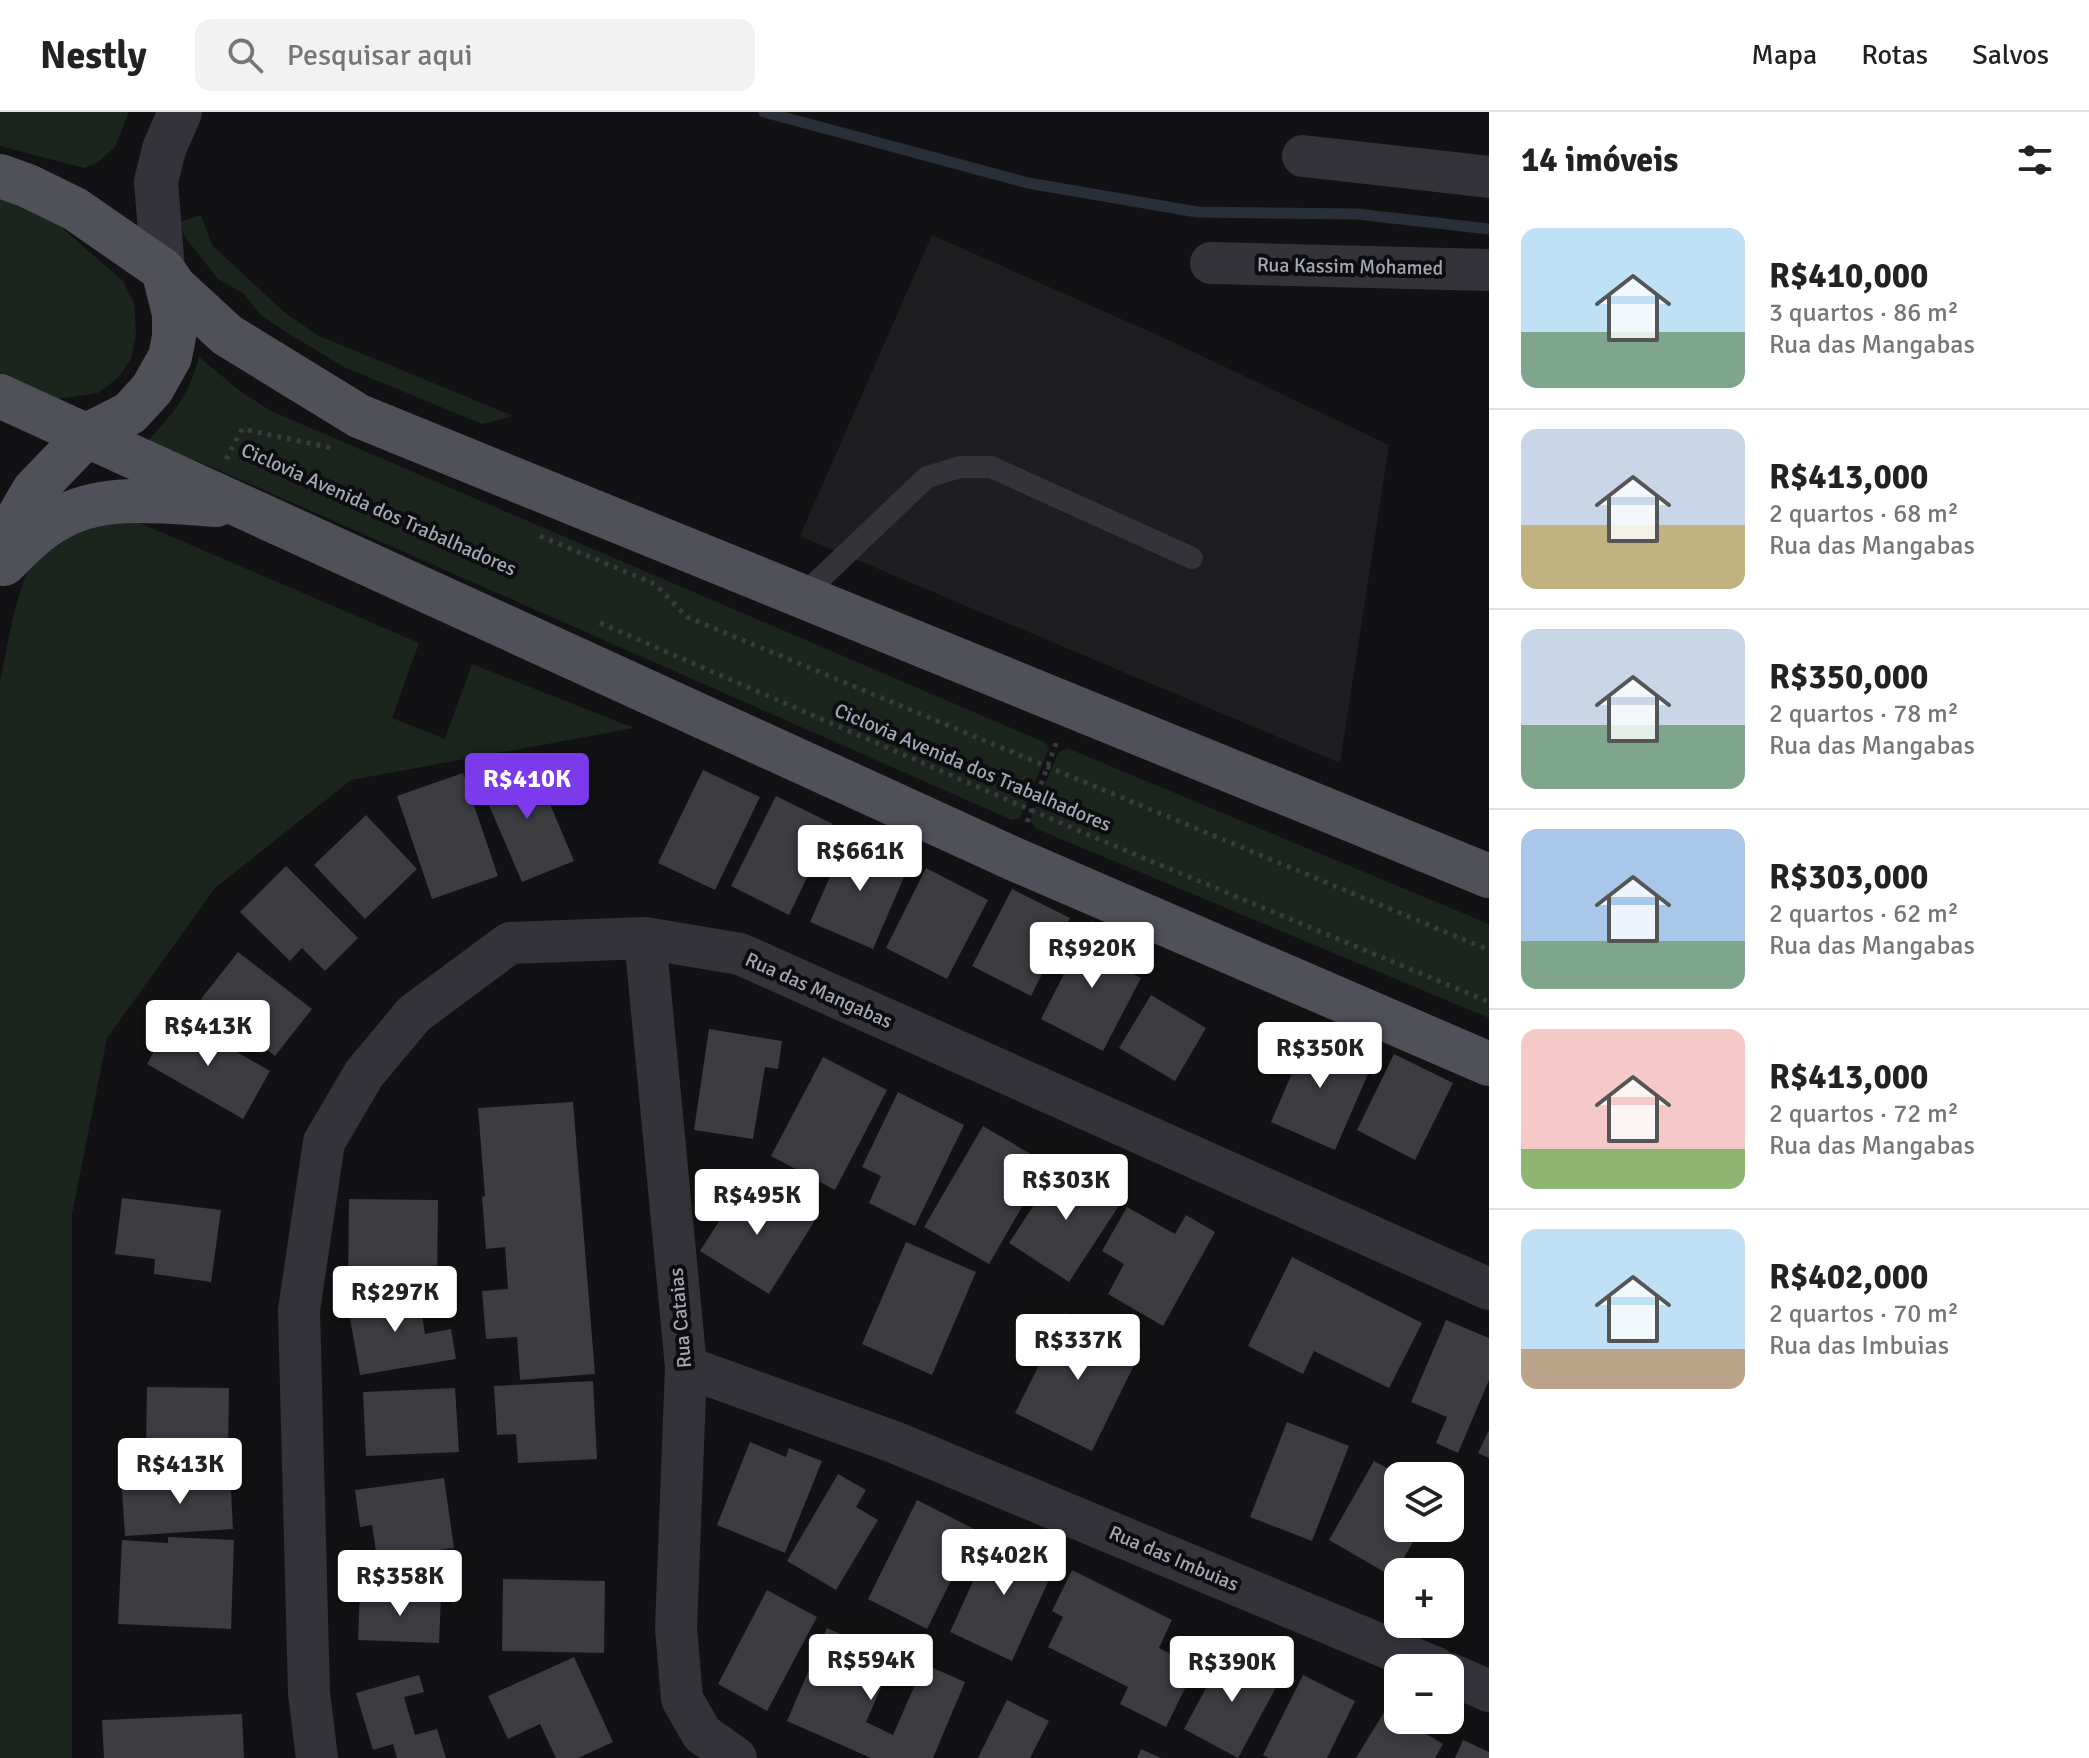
<!DOCTYPE html>
<html lang="pt">
<meta charset="utf-8">
<style>
:root{--surface:#fff;--page:#f2f2f2;--text:#222;--muted:#767676;--line:#e0e0e0;--accent:#7c3aed}
body{margin:0;font-family:Signika,sans-serif;background:var(--page);color:var(--text);height:100vh;display:flex;flex-direction:column;font-size:30px;white-space:nowrap}
*{box-sizing:border-box;margin:0}
p{font-size:26px;color:var(--muted)}
.icon{flex:none;width:44px;height:44px;fill:none;stroke:currentColor;stroke-width:2;stroke-linecap:round;stroke-linejoin:round}
.map{position:relative;flex:1;overflow:hidden}
.details{display:flex;flex-direction:column;background:var(--surface);width:600px}
.details>*{flex:none}
.buttons{position:absolute;left:1384px;top:1350px;display:grid;gap:16px}
.buttons a{display:grid;place-items:center;width:80px;height:80px;border-radius:16px;background:var(--surface);box-shadow:0 4px 12px #0003;font-size:40px}
.price{position:absolute;translate:-50% -68px;padding:0 18px;border-radius:8px;background:#fff;color:#222;font-size:26px;line-height:52px;filter:drop-shadow(0 2px 4px #0008)}
.price::after{content:'';position:absolute;left:50%;top:48px;width:24px;height:18px;margin-left:-12px;background:inherit;clip-path:polygon(0 0,100% 0,50% 100%)}
.price.current{background:var(--accent);color:#fff}
ul{padding:0;list-style:none}
li{display:flex;align-items:center;gap:24px;height:200px;padding:0 32px}
li+li{border-top:2px solid var(--line)}
li span{display:grid;place-items:center;flex:none;width:224px;height:160px;border-radius:16px;color:#555}
li>.icon{margin-inline-start:auto}
span .icon{width:96px;height:96px;fill:#fffc;stroke-width:1}
li b{font-size:34px}
h2{display:flex;justify-content:space-between;align-items:center;height:96px;padding:0 32px;font-size:34px}
header{display:flex;align-items:center;gap:48px;box-sizing:border-box;height:112px;padding:0 40px;background:var(--surface);border-bottom:2px solid var(--line)}
header strong{font-size:38px}
nav{display:flex;gap:44px;margin-inline-start:auto;font-size:28px}
.search{width:560px;height:72px;background:var(--page);display:flex;align-items:center;gap:20px;box-sizing:border-box;padding:0 28px;border-radius:16px;color:var(--muted);font-size:30px}
main{display:flex;flex:1;min-height:0}
.map>svg:first-child{display:block}
.built{fill:#1e1e21}
.green{fill:#1c241e}
.lines{fill:none;stroke-linecap:round;stroke-linejoin:round}
.stream{stroke:#282f38;stroke-width:11}
.building{fill:#3c3c41}
.path{stroke:#393a40;stroke-width:5;stroke-dasharray:4 6;stroke-linecap:butt}
.service{stroke:#333339;stroke-width:22}
.minor{stroke:#333339;stroke-width:42}
.tertiary{stroke:#333339;stroke-width:44}
.primary{stroke:#4f5058;stroke-width:44}
.labels{text-anchor:middle;stroke-width:8;stroke-linejoin:round;paint-order:stroke}
.street-label{font-size:20px;fill:#a3a7b5;stroke:#0d0d0f}
</style>
<header>
<strong>Nestly</strong>
<div class="search"><svg class="icon" aria-label="search" viewBox="0 0 24 24"><circle cx="10" cy="10" r="6"/><path d="M15 15l6 6"/></svg>Pesquisar aqui</div>
<nav><a>Mapa</a><a>Rotas</a><a>Salvos</a></nav>
</header>
<main>
<div class="map">
<svg width="1489" height="1646" viewBox="0 0 1489 1646">
<rect width="100%" height="100%" fill="#121214"/>
<path class="built" d="M932 123 1164 226 1389 333 1340 651 800 424Z"/>
<path class="green" d="M0 0H129L115 35 98 50 84 56 0 34Z
M0 84 52 107 123 169 134 191 136 222 131 247 119 265 98 281 52 288 0 266Z
M201 103 212 133 284 200 317 223 513 304 482 312 344 255 286 220 261 203 243 181 218 167 185 125 180 110Z
M199 245 240 279 271 299 1046 631 1049 637 1020 706 1012 708 200 350 147 330C174 300 189 284 199 245Z
M126 405 419 531 392 606 445 627 472 552 634 616 351 668 215 776 107 926 72 1102V1646H0V571C8 534 21 434 59 420 80 412 104 410 126 405Z
M1067 636 1489 812V906L1037 717 1030 709 1058 641Z"/>
<g class="lines">
<path class="stream" d="M764 0 1028 71 1197 100 1357 102 1489 117"/>
</g>
<path class="building" d="M531 647 574 749 522 770 479 670Z
M703 658 760 685 715 778 658 751Z
M463 661 498 764 432 787 397 684Z
M776 684 833 712 789 803 731 774Z
M366 703 417 757 365 807 314 753Z
M848 724 910 751 873 837 810 810Z
M286 754 358 826 325 859 302 836 290 849 240 800Z
M926 756 988 788 947 867 886 836Z
M1012 777 1070 806 1031 884 972 854Z
M1091 809 1124 826 1111 850 1141 866 1103 939 1041 907Z
M238 840 312 897 275 944 201 887Z
M1151 883 1206 916 1175 969 1119 936Z
M174 904 270 959 243 1007 147 952Z
M1314 910 1345 924 1335 947 1368 962 1335 1038 1271 1010Z
M709 917 782 929 778 957 765 955 753 1027 694 1018Z
M1394 942 1453 971 1415 1048 1357 1018Z
M823 945 887 978 835 1078 771 1044Z
M898 980 964 1013 915 1114 869 1091 881 1064 862 1055Z
M573 990 595 1262 520 1268 517 1225 486 1227 482 1179 508 1177 505 1135 486 1137 482 1085 485 1084 478 996Z
M983 1014 1034 1044 1017 1074 1030 1081 989 1152 924 1115Z
M1062 1050 1122 1089 1069 1170 1009 1131Z
M746 1067 814 1110 769 1182 700 1139Z
M122 1086 221 1098 211 1170 154 1162 155 1147 115 1142Z
M349 1087 438 1088 437 1177 348 1176Z
M1127 1095 1175 1122 1186 1103 1215 1120 1163 1214 1108 1182 1124 1152 1102 1139Z
M906 1130 976 1160 932 1263 862 1232Z
M1292 1145 1422 1211 1389 1276 1314 1239 1303 1262 1248 1234Z
M418 1177 425 1222 451 1217 456 1247 360 1263 347 1189Z
M1065 1201 1141 1239 1092 1339 1015 1301Z
M1446 1208 1489 1226V1268L1458 1341 1436 1331 1447 1305 1411 1290Z
M593 1269 597 1347 518 1351 516 1322 497 1323 494 1274Z
M147 1275 229 1276 228 1340 146 1339Z
M455 1276 459 1340 366 1344 363 1280Z
M1287 1310 1349 1334 1312 1429 1250 1405Z
M1489 1318V1346L1478 1341Z
M750 1330 786 1345 789 1336 822 1349 785 1441 717 1413Z
M1374 1349 1398 1362V1416H1421L1393 1465 1329 1428Z
M230 1360 233 1417 125 1424 122 1378 160 1376 159 1365Z
M838 1362 866 1378 856 1395 878 1408 836 1478 787 1449Z
M444 1366 454 1436 377 1446 372 1413 360 1415 355 1378Z
M917 1388 976 1418 927 1517 868 1487Z
M995 1421 1057 1450 1012 1549 950 1520Z
M168 1425 234 1428 231 1517 118 1512 122 1428 168 1431Z
M1072 1458 1172 1508 1159 1536 1196 1554 1166 1615 1120 1592 1128 1575 1048 1535 1063 1505 1052 1499Z
M503 1467 605 1469 604 1541 502 1539Z
M767 1478 817 1505 767 1599 718 1572Z
M360 1480 441 1483 439 1531 358 1528Z
M827 1516 894 1546 866 1610 893 1623 924 1552 965 1570 933 1646H871L787 1609Z
M1227 1537 1281 1566 1238 1646 1184 1617Z
M574 1545 613 1630 578 1646H556L540 1612 508 1627 488 1584Z
M419 1563 424 1580 404 1585 415 1623 437 1617 446 1646H397L393 1632 373 1638 356 1581Z
M1303 1563 1355 1589 1327 1646H1269L1263 1643Z
M1007 1588 1049 1609 1030 1646H978Z
M1386 1597 1398 1604V1608H1404L1443 1632 1435 1646H1356Z
M242 1602 244 1646H104L102 1608Z
M1463 1628 1489 1640V1646H1455Z
M1141 1637 1161 1646H1137Z"/>
<g class="lines">
<path class="path" d="M226 347 242 317 332 336
M540 424 655 472 687 505 1489 838
M600 511 1091 724 1489 890
M1027 710 1057 629"/>
<path class="service" d="M801 485 927 365 960 355H991L1192 446"/>
<path class="minor" d="M1303 44 1489 65
M1211 151 1489 158
M645 826 686 1255 676 1516 682 1587 702 1622 736 1646
M686 1255 894 1330 1436 1556
M1450 1562 1489 1579
M317 1646 309 1581 299 1198 324 1030 364 962 414 902 510 831 645 826 740 842 1489 1177"/>
<path class="tertiary" d="M163 158 156 70 164 37 180 0"/>
<path class="primary" d="M0 64 28 74 75 97 163 158 175 175 227 223 359 304 1489 764
M0 284 1014 747 1489 952
M0 447 7 424 34 378 87 323 130 301 152 277 170 245 174 225V202L163 158
M4 452C20 436 36 419 56 408 103 380 164 390 216 393"/>
</g>
<g class="labels">
<g class="street-label">
<text transform="translate(1350 154) rotate(1)" y="7">Rua Kassim Mohamed</text>
<text transform="translate(379 397) rotate(24)" y="7">Ciclovia Avenida dos Trabalhadores</text>
<text transform="translate(973 655) rotate(23)" y="7">Ciclovia Avenida dos Trabalhadores</text>
<text transform="translate(819 878) rotate(24)" y="7">Rua das Mangabas</text>
<text transform="translate(680 1206) rotate(-95)" y="7">Rua Cataias</text>
<text transform="translate(1174 1446) rotate(23)" y="7">Rua das Imbuias</text>
</g>
</g>
</svg>
<div class="buttons">
<a><svg class="icon" aria-label="layers" viewBox="0 0 24 24"><path d="M12 4l9 5-9 5-9-5zM3 14l9 5 9-5"/></svg></a>
<a>+</a>
<a>−</a>
</div>
<b class="price current" style="left:527px;top:709px">R$410K</b>
<b class="price" style="left:860px;top:781px">R$661K</b>
<b class="price" style="left:1092px;top:878px">R$920K</b>
<b class="price" style="left:208px;top:956px">R$413K</b>
<b class="price" style="left:1320px;top:978px">R$350K</b>
<b class="price" style="left:1066px;top:1110px">R$303K</b>
<b class="price" style="left:757px;top:1125px">R$495K</b>
<b class="price" style="left:395px;top:1222px">R$297K</b>
<b class="price" style="left:1078px;top:1270px">R$337K</b>
<b class="price" style="left:180px;top:1394px">R$413K</b>
<b class="price" style="left:1004px;top:1485px">R$402K</b>
<b class="price" style="left:400px;top:1506px">R$358K</b>
<b class="price" style="left:871px;top:1590px">R$594K</b>
<b class="price" style="left:1232px;top:1592px">R$390K</b>
</div>
<section class="details">
<h2>14 imóveis<svg class="icon" aria-label="filters" viewBox="0 0 24 24"><path d="M4 7h16M4 17h16"/><circle cx="9" cy="7" r="2"/><circle cx="15" cy="17" r="2"/></svg></h2>
<ul>
<li><span style="background:linear-gradient(#bfe0f5 65%,#7fa58c 0)"><svg class="icon" aria-label="home" viewBox="0 0 24 24"><path d="M3 11l9-7 9 7M6 9v11h12V9"/></svg></span><div><b>R$410,000</b><p>3 quartos · 86 m²</p><p>Rua das Mangabas</p></div></li>
<li><span style="background:linear-gradient(#c9d6e8 60%,#c2b280 0)"><svg class="icon" aria-label="home" viewBox="0 0 24 24"><path d="M3 11l9-7 9 7M6 9v11h12V9"/></svg></span><div><b>R$413,000</b><p>2 quartos · 68 m²</p><p>Rua das Mangabas</p></div></li>
<li><span style="background:linear-gradient(#c9d6e8 60%,#7fa58c 0)"><svg class="icon" aria-label="home" viewBox="0 0 24 24"><path d="M3 11l9-7 9 7M6 9v11h12V9"/></svg></span><div><b>R$350,000</b><p>2 quartos · 78 m²</p><p>Rua das Mangabas</p></div></li>
<li><span style="background:linear-gradient(#a9c7e8 70%,#7fa58c 0)"><svg class="icon" aria-label="home" viewBox="0 0 24 24"><path d="M3 11l9-7 9 7M6 9v11h12V9"/></svg></span><div><b>R$303,000</b><p>2 quartos · 62 m²</p><p>Rua das Mangabas</p></div></li>
<li><span style="background:linear-gradient(#f6c9c9 75%,#8fb573 0)"><svg class="icon" aria-label="home" viewBox="0 0 24 24"><path d="M3 11l9-7 9 7M6 9v11h12V9"/></svg></span><div><b>R$413,000</b><p>2 quartos · 72 m²</p><p>Rua das Mangabas</p></div></li>
<li><span style="background:linear-gradient(#bfe0f5 75%,#b9a48a 0)"><svg class="icon" aria-label="home" viewBox="0 0 24 24"><path d="M3 11l9-7 9 7M6 9v11h12V9"/></svg></span><div><b>R$402,000</b><p>2 quartos · 70 m²</p><p>Rua das Imbuias</p></div></li>
</ul>
</section>
</main>
